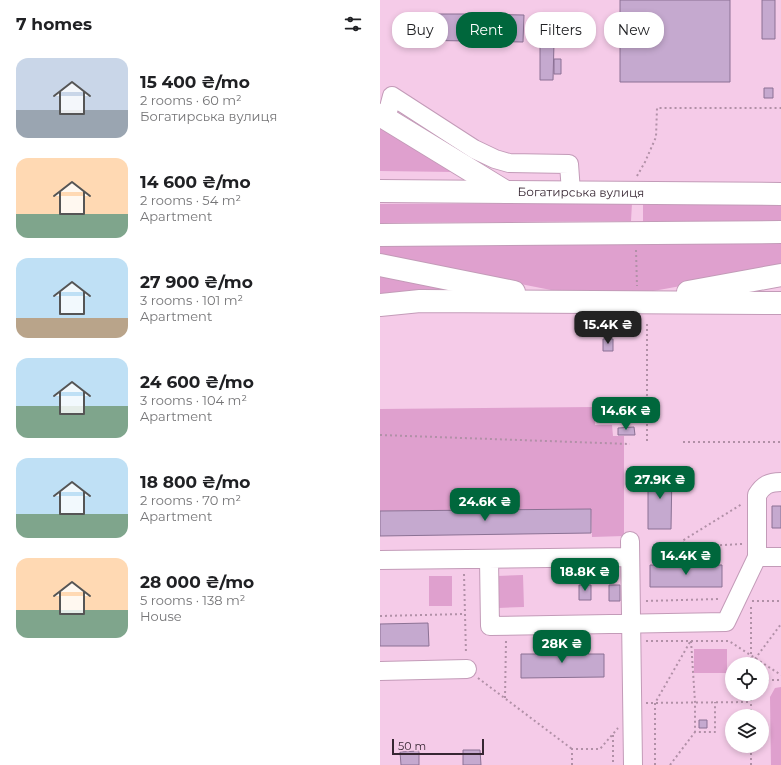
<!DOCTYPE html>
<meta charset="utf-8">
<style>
:root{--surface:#fff;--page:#f2f2f2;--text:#202124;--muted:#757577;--accent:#00673c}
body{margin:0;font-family:Montserrat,sans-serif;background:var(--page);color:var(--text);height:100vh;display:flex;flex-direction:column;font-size:15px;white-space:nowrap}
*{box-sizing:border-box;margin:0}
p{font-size:13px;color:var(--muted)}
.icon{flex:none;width:22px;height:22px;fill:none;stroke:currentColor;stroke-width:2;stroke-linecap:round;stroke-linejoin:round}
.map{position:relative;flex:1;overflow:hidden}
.drawer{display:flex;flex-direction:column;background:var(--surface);width:380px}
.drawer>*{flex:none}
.top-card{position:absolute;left:12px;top:12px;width:329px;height:36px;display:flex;gap:8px}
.buttons{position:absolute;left:345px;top:657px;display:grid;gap:8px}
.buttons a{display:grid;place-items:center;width:44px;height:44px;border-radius:50%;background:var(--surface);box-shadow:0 2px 6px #0003;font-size:20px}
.scale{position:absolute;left:12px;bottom:10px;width:92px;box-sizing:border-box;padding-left:4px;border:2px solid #372733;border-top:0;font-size:11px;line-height:14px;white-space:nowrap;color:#372733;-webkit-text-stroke:3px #f5cbe8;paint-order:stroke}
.price{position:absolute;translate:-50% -34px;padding:0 9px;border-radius:8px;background:var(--accent);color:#fff;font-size:13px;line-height:26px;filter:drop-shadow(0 1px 2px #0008)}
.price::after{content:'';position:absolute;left:50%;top:24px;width:12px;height:9px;margin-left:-6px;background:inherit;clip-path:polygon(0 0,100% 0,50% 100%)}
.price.active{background:#222;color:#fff}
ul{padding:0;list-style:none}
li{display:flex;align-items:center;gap:12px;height:100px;padding:0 16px}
li span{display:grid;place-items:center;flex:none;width:112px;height:80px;border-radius:12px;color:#555}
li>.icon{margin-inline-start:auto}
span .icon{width:48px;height:48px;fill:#fffc;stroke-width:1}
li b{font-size:17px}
h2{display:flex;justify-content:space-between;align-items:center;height:48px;padding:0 16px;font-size:17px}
.pill{padding:0 14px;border-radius:16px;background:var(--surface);box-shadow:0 2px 6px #0003;font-size:14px;line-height:36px}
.pill.active{background:var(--accent);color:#fff}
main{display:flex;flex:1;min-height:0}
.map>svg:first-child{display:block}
.green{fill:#dfa0ce}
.building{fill:#c5a9cf;stroke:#8b7194}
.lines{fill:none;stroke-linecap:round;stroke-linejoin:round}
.minor-casing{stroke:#c39bb8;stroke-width:20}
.major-casing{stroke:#c39bb8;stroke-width:24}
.path{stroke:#b190a7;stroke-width:2;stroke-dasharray:2 3;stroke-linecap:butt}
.minor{stroke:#fff;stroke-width:18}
.major{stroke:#fff;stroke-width:22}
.labels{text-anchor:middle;stroke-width:3;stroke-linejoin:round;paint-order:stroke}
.street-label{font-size:12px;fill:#372733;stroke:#f5cbe8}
</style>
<main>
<section class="drawer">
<h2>7 homes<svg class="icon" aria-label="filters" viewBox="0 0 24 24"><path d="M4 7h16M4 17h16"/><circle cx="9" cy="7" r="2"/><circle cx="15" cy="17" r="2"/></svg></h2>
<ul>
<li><span style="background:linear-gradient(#c9d6e8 65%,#9aa5b1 0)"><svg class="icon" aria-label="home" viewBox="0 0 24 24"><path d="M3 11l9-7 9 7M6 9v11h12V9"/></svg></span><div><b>15 400 ₴/mo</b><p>2 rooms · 60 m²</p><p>Богатирська вулиця</p></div></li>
<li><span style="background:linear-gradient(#ffd9b3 70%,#7fa58c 0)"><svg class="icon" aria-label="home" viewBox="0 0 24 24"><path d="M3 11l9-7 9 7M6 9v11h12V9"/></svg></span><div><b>14 600 ₴/mo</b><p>2 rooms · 54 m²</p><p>Apartment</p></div></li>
<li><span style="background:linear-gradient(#bfe0f5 75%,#b9a48a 0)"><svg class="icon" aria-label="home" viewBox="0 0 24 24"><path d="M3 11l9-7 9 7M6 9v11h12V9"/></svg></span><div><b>27 900 ₴/mo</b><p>3 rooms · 101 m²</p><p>Apartment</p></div></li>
<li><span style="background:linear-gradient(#bfe0f5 60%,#7fa58c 0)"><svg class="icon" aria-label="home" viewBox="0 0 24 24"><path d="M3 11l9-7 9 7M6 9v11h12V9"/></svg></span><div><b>24 600 ₴/mo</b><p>3 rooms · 104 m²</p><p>Apartment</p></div></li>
<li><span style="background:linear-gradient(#bfe0f5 70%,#7fa58c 0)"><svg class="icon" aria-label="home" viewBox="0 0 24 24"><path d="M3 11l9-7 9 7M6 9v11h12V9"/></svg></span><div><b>18 800 ₴/mo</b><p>2 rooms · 70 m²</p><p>Apartment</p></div></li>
<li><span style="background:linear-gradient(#ffd9b3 65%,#7fa58c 0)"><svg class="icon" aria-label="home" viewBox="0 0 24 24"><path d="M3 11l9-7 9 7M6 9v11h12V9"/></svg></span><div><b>28 000 ₴/mo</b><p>5 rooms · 138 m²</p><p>House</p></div></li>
</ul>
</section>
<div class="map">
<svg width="401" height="765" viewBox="0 0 401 765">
<rect width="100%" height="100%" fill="#f5cbe8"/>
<path class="green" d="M0 127 74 172 0 171Z
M263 202 401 203V223H263Z
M252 203 251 221 0 223V204Z
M0 243 401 244V268L262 293 171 290 0 256Z
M0 274 76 291 0 296Z
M215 407V425H232L233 436H244V536L212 537 211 509 0 511V409Z
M143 575 144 607 118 608 117 576Z
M49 576H72V606H49Z
M314 649H347V673H314Z
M401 687V765H391L390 697 395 688Z"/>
<path class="building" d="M240 0H350V82H240Z
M382 0H395V39H382Z
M24 14H91L90 41 24 40Z
M91 14 144 15 143 42 90 41Z
M160 42 174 43 173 80H160Z
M174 59H181V74H174Z
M384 88H393V98H384Z
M223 339H233V351H223Z
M254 427 255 435H238V428Z
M268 471H292L291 529H268Z
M392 506H401V528H392Z
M211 509V533L0 536V511Z
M270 565H342V587H270Z
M199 585H211V600H199Z
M229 585H240V601H229Z
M48 623 49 646H0V624Z
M208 645V654H224V677L141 678V654H157V646H167V654H197V646Z
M319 720H327V728H319Z
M83 750H100L101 765H83Z
M39 751V765H21L20 752Z"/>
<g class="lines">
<g class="minor-casing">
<path id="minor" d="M6 119 12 96 94 149 115 159 129 163 189 164 191 192
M250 541 253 765
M377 557H401
M109 559 110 626 346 622 377 557V495C383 485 389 482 401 482
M0 560 250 557
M0 671 87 669"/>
</g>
<g class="major-casing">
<g id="major">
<path d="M0 115 126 192"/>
<path id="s1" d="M0 191 401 194"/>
<path d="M0 235 401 232"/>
<path d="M0 265 134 292"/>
<path d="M308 292 401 275"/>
<path d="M0 305 40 301 401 303"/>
</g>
</g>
<path class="path" d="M257 176 265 162 276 137 277 108H401
M256 250 257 286
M258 324V318
M267 324V443
M0 435 250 444
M303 442H401
M362 544 306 547 302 541 362 504
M84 574 86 654
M266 601 339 599
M372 601H401
M0 616 85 614
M266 641H349L401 675
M311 641 315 702V732H335V702
M372 663 401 624
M371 664V605
M98 678 192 749
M382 680H401
M125 698 126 641
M266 703 371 702
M371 716V694
M233 735V765
M192 765V749H220L238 728
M275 765V703L310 642
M290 765 315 732
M371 765V746"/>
<use href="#minor" class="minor"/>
<use href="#major" class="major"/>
</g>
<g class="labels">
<g class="street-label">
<text dy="4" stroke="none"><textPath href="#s1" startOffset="201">Богатирська вулиця</textPath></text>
</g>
</g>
</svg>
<div class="buttons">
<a><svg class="icon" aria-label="locate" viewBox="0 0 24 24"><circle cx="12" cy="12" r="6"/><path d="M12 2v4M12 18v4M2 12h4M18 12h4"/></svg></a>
<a><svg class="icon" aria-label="layers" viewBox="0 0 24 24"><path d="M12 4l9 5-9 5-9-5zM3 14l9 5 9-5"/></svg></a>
</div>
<div class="scale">50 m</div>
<b class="price active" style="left:228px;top:345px">15.4K ₴</b>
<b class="price" style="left:246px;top:431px">14.6K ₴</b>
<b class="price" style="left:280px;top:500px">27.9K ₴</b>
<b class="price" style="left:105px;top:522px">24.6K ₴</b>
<b class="price" style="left:306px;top:576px">14.4K ₴</b>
<b class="price" style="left:205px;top:592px">18.8K ₴</b>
<b class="price" style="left:182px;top:664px">28K ₴</b>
<div class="top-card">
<a class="pill">Buy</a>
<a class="pill active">Rent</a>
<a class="pill">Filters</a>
<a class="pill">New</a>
</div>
</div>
</main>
